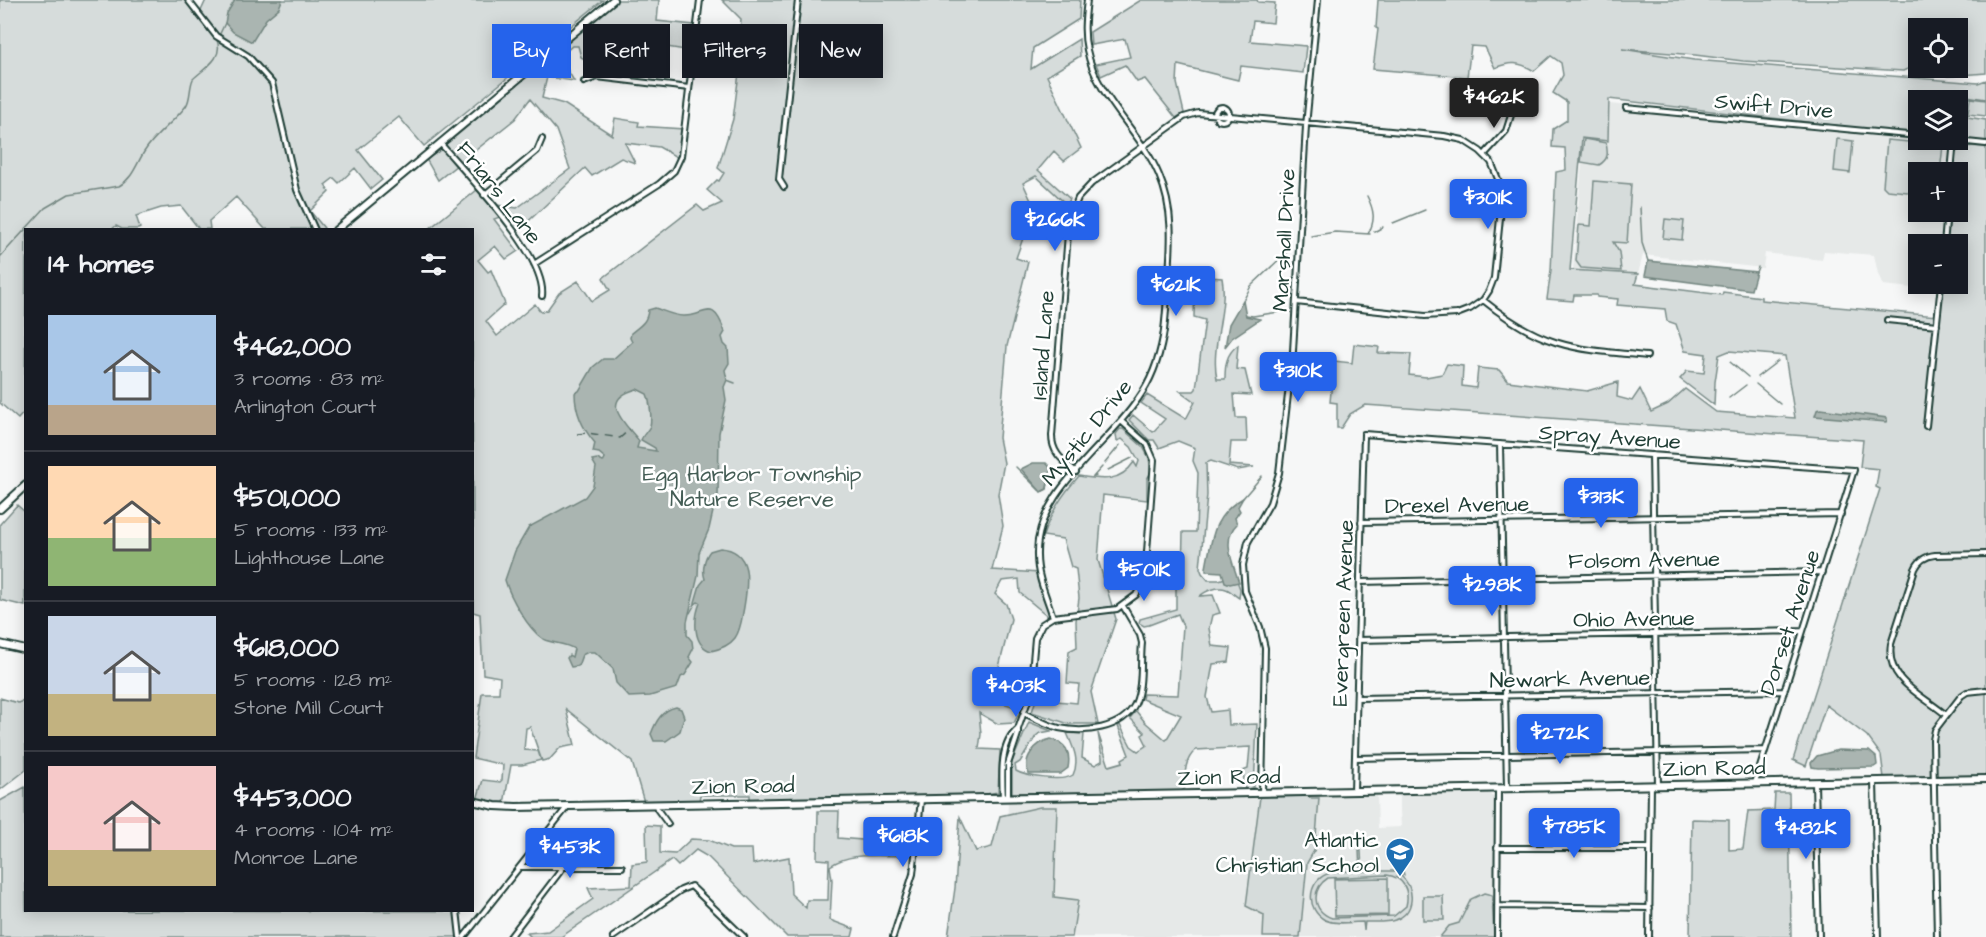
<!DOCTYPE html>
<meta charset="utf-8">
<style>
:root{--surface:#171b24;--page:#20242c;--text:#f1f3f6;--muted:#9ea1a6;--line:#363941;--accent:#2563eb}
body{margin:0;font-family:"Architects Daughter",sans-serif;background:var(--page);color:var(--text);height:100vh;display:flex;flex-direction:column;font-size:22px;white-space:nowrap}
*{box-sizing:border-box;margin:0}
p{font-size:20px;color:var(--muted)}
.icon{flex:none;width:33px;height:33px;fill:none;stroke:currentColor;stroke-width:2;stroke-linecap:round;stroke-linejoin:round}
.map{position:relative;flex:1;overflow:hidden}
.drawer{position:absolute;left:24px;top:228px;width:450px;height:684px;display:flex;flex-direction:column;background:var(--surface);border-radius:0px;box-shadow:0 3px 15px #0003}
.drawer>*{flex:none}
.guide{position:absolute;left:492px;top:24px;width:570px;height:54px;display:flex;gap:12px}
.controls{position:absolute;left:1908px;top:18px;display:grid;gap:12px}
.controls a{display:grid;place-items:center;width:60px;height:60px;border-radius:0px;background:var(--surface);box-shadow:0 3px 15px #0003;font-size:30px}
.price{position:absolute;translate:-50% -51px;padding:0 14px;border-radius:6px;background:var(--accent);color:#fff;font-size:20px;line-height:39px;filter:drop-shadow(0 2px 3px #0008)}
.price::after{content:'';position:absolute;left:50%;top:36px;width:18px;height:14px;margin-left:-9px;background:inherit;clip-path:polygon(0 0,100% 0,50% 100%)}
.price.selected{background:#222;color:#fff}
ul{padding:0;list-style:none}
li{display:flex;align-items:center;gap:18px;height:150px;padding:0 24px}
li+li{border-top:2px solid var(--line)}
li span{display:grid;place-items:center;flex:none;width:168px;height:120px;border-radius:0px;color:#555}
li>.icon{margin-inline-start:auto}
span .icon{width:72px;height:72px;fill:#fffc;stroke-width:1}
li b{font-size:26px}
h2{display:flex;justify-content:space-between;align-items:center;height:72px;padding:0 24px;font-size:26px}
.tag{padding:0 21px;border-radius:0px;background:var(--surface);box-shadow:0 3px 15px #0003;font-size:21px;line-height:54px}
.tag.selected{background:var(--accent);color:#fff}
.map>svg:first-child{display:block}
.built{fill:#e6e9e8}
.green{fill:#d6dcdb;stroke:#7a8c88;stroke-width:1.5;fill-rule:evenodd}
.water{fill:#aab5b1;stroke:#72857f;stroke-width:1.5;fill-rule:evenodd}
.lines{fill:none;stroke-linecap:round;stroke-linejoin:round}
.stream{stroke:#72857f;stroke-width:1.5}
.ferry{stroke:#49615a;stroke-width:1.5;stroke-dasharray:8 6;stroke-linecap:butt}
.street-casing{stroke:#1f3d34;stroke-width:8}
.secondary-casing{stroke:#1f3d34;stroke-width:10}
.street{stroke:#fff;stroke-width:4}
.secondary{stroke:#fff;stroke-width:6}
.labels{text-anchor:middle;stroke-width:5;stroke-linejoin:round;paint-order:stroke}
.street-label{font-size:22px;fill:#1f3d34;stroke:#fff}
.park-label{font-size:22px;fill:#445d55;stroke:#fff}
.poi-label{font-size:22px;fill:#1f3d34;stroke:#fff;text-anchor:end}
</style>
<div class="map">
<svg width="1986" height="937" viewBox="0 0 1986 937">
<rect width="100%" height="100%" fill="#f6f7f7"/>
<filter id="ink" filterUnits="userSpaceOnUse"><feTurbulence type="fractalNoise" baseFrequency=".0167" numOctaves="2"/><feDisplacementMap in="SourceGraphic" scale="12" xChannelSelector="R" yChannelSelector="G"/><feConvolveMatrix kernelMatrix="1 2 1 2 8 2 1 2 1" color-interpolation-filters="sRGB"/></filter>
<g filter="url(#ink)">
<path class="built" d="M1610 104 1918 136V140L1956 141 1951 172H1918V212H1947L1944 244H1918V284H1941L1940 291 1883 285 1878 274 1874 255 1824 251 1822 260 1765 253 1763 268 1643 255 1638 274 1573 269 1584 138 1608 141Z
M1488 793 1491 794 1494 798 1495 825 1493 932 1440 937H1300L1307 863 1315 849V796H1377L1378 828 1401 827 1399 795Z
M1275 796 1273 937H1004L1008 798Z"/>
<path class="green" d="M0 0H187L200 13 206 0H603L424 146 399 117 358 150 382 180 371 189 355 168 339 183 334 178 325 185 329 192 310 211 324 228 322 229H265L236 197 209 221 210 229H199L181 206 161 208 136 216 140 228 138 229H122L116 226 111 230H26L25 411 18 419 0 403Z
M617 0H659L657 21 694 25 691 51 630 41V46L612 44 610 54 611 72H607L605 45 587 43 586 60 581 57 578 46H572L560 57 574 81 547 77 542 98 564 104 612 135 615 118 639 122 638 126 684 129 680 159 659 147 625 143 635 163 621 158 592 176 585 168 519 230 511 213 494 219 518 251 506 259 495 246 478 260 488 272 491 270 505 304 486 321 497 336 535 304 541 312 547 310 559 293 578 281 592 301 610 290 603 278 697 205 704 211 722 203 707 190 717 180 719 181 724 173 718 168 733 119 739 73 749 74 752 56 738 53 741 19 722 0H1080L1079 19 1033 48 1031 69 1079 39 1080 56 1047 76 1081 148 1064 161 1054 151 1038 170 1070 199 1067 205 1036 176 1023 183 1034 207 1016 258 1028 262 1007 346 999 438 1004 463 998 494 1003 526 992 570 1039 573 1045 596 1049 617 1020 593 1019 579 1002 581 995 594 1006 604 1011 619 991 699 1021 709 1014 723 998 724 979 713 981 734 979 749 1000 750 998 792 981 795 750 800V795H700L699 801 644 802 632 762 566 709 575 745 560 748 550 759 542 761 530 727 526 728 524 750 538 751 541 760 522 765H511L504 804 477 799 483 780 500 782 502 780 503 765 473 758 482 693H499L500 677 483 674 480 614 473 612 472 230 429 229 477 190 490 204 517 208 570 169 556 130 530 99 515 119 438 180 426 159 438 152 448 141Z
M1141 0H1257L1258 2 1275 3 1273 23 1253 21 1250 41 1306 46 1303 73 1241 66 1238 80 1178 65 1177 83 1184 113 1176 118 1145 79 1137 82 1125 65 1101 76 1096 64 1130 57 1125 39 1091 45 1090 32Z
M1378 0H1986V73L1948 76 1920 68H1958V28H1918V67L1914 66 1903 71 1743 61 1695 55 1622 49 1694 60 1978 83 1986 80V99L1967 96 1965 102 1968 113 1970 98 1986 100V116L1968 114 1967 117 1986 120V143L1958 139V100H1918V135L1609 99 1608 141 1582 138 1570 270 1638 274 1635 284 1722 295 1723 292 1761 297V300L1937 316 1941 284H1958V244H1944L1947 212H1958V172H1953L1955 153C1965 144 1973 146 1986 147V776L1884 778 1881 755 1867 736 1826 705 1806 766 1793 760 1880 489 1876 487 1879 469 1860 467 1863 440 1365 405 1350 414 1341 428H1337V403L1330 402 1334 361 1352 363 1354 344 1379 347 1378 353 1411 354 1409 375 1426 377 1442 374 1447 364 1463 366 1462 386 1476 388 1478 368 1499 370 1508 381 1587 391 1618 382 1617 397 1632 401 1640 389 1651 412 1668 404 1685 389 1716 412 1795 418 1785 356 1729 351 1719 355 1715 382 1714 405 1680 379 1687 371 1704 373 1706 354 1685 351 1676 324 1667 321 1665 309 1617 305 1618 299 1597 297V295H1574L1573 301 1547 299 1551 270 1556 172 1566 170 1565 148 1552 147 1553 129 1567 120V102L1553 93 1563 75 1561 63 1551 56 1534 71C1520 62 1510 61 1495 68L1485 47 1471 46 1467 77 1373 69 1378 29 1376 28Z
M1584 139 1606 143C1608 153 1609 159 1599 165L1581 162Z
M1837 139 1853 141 1850 173 1834 171Z
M1887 140 1943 145 1940 172H1918V193L1887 190 1883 186Z
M1594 181 1631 184 1627 243 1613 242 1619 252 1621 271 1581 268 1576 261 1579 225 1591 226Z
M1665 219 1684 221 1682 240 1663 238Z
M1195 276 1222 278C1228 309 1210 346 1217 379H1225C1225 365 1226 354 1238 345L1236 369 1245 370 1251 395 1234 394 1236 418H1246L1247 442H1231L1229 465 1254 467 1238 470 1211 461 1206 463 1207 495 1200 568 1202 573 1208 580H1219L1235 575 1240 589 1239 598C1235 596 1230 590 1226 589 1218 586 1205 591 1200 596L1213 595 1220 613 1212 615 1209 628 1212 646 1231 648 1229 662 1213 664 1207 697 1211 712 1228 710 1229 725 1257 724 1254 787 1245 790 1243 771 1248 769 1250 747 1196 750C1184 760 1185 773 1185 788L1180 792 1012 793V762L1029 722 1051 731 1040 733 1036 736 1020 762 1015 765 1016 771C1026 777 1063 782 1073 775 1080 760 1073 747 1067 733L1084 734 1082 758 1095 765 1102 761V757L1098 733 1109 766 1123 762 1122 759 1129 755 1118 726 1120 725 1131 746 1138 751 1147 745 1142 735 1145 733 1130 718 1136 711 1145 722 1166 740 1181 715 1142 699 1143 694 1178 695 1183 626 1178 614 1149 625 1144 626 1139 623 1140 619 1176 609V586L1182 574 1183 532H1196L1198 473 1193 461 1195 448 1178 441 1159 448 1154 440H1149L1129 420 1133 415 1153 432 1165 419 1141 403 1147 395 1186 419 1195 402 1180 391H1194L1196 389 1205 320 1194 317Z
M1120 429H1123L1143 447 1149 458 1151 472 1147 479V500L1103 495 1098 560 1116 619 1091 692 1098 724H1069L1032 712 1036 699 1077 703 1079 684 1067 683 1069 651 1077 647 1076 621 1079 598 1076 569 1071 567 1063 539 1043 536C1051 512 1062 495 1079 476 1102 480 1120 483 1134 462L1137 467 1139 461 1131 447 1122 439 1117 441 1116 434Z
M17 505 25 512V606L0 600V524Z
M0 698 18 703 25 700 26 770 0 790Z
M25 787 26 910 456 911 459 937H0V801Z
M1775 793H1789L1791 937H1690L1692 819 1729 820V850L1743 849 1748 811 1774 810Z
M1307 796 1310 798H1319L1315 849 1307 863 1300 937H1263L1264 915 1246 906 1260 797Z
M1040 807H1057L1054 897 1078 900 1072 937H948L955 888 960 817 976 851 992 847 1000 816Z
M818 811H839L838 838 911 844V855C884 858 854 850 830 866L832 880 830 920 854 929 852 937H787L708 857 696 850 678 866 672 860 561 937H531L527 933 548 931 593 899 588 888 631 886 632 864 647 862 646 825 660 826V853L675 854 691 839 709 840 731 849H752L753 864 789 857 791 894 806 908 807 900H828L829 860 817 859Z
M1359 851H1361L1362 871H1403L1404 875 1401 876C1416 889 1415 913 1395 920 1386 923 1375 922 1365 922L1364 930 1363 922C1351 922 1336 925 1325 920 1306 910 1307 882 1327 874 1337 870 1350 872 1360 871ZM1387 875C1403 877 1410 890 1406 906L1394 916 1332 918C1312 911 1311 889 1328 878Z
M1388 878V915L1335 916 1334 879Z
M1484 893 1492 895 1494 937H1440L1449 926 1459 923 1471 899Z
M1423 896H1443L1444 920H1423Z"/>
<path class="water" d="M235 0H282L279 8 266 19 252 42 233 32 225 23 227 13Z
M1648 261 1756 272 1751 290 1645 276Z
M1243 300 1246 316 1260 319 1232 338 1225 347 1229 324Z
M655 308C664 311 674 316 683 316 706 317 712 296 725 332L722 337 724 344 728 348 729 363 725 370 727 380 724 387 726 400 719 433 718 499 714 507 709 529 699 553 698 576 687 622V635L692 641 693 649 689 657 693 662 685 675 681 677 677 688 650 696 629 697 616 683 613 669 595 652H588L582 655 578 666 571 667 567 658 569 655 572 657 574 649C565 643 553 644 543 639 528 629 510 597 505 580L515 551 529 527 585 497 593 486 596 467 592 460 597 459 603 462 605 458 599 453 593 452 595 443C583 429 575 412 575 393L579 391 593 367 603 359H613L632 342 630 338 631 333C641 325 647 322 648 310ZM637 389 647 394C650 402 652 418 650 426 648 431 643 434 641 440L655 448 656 451 637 448 639 441C627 425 596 400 637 389Z
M1821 409 1887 418V420L1886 422 1815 416 1817 410Z
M1033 463H1046L1051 468 1047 489 1041 492 1021 469Z
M1243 498 1238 507 1240 511 1235 518 1237 524C1221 539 1233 564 1239 582L1230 584 1225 582 1222 572 1206 571V568C1212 537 1213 515 1243 498Z
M720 548C753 550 748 583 744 607 742 617 741 630 735 638 729 646 720 649 711 651 692 645 694 618 700 603L698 602 695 604V602L700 585 705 579C702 571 704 558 710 551Z
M676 707 681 709 684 717 680 731 666 741H654L651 734C656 721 662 710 676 707Z
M1051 739C1066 743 1071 752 1068 768L1060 774H1029C1021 759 1036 742 1051 739Z
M1838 750 1869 751 1876 757 1877 765 1874 767 1818 768 1812 767 1811 763 1817 756Z"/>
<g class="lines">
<path class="stream" d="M1367 196C1374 210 1376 220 1368 234
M1640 207 1642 243 1648 261
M1393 223 1425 210
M1374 232 1383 227
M1311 236 1335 232 1370 234
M0 257 45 208 69 194 119 186C133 178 136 165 144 152 155 134 173 123 186 106 191 99 189 88 193 79 204 68 224 59 217 40L225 23
M1756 272 1758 267
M1243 301 1251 286 1286 253
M1246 315 1253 316 1279 312
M1730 362 1748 377
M1757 377 1778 361
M727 380 735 383
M1756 384 1780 404
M1729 398 1746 385
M1105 463 1120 445
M1016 467 1039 490
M1108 470 1132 458
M1096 476 1093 477 1102 467
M1043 491 1047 489 1048 481
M1243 498 1262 476
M690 613 695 604"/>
<path class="ferry" d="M577 434 588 433 620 438 630 429"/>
<g class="street-casing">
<path id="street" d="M188 0 216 36 248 56 272 83 297 190 315 230
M584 82 597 77 689 88
M1215 114a7 7 0 1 1 14 0a7 7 0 1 1-14 0Z
M1626 108 1918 136
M1948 140 1986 144
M440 143C467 175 547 256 542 296
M1484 155 1506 131 1513 109
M1951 172 1954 140
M784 187 779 179 798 0
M484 195 537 151 542 139
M1944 244 1947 212
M534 264 659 184 674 171 681 156 700 0
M1483 300C1542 348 1573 349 1647 356
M1887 320 1937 325
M1926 426 1941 284
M1500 444 1507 788
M1652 455 1658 786
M1076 472C1064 461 1052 454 1052 436L1069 221 1078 198 1092 183 1184 117 1198 113 1444 136 1463 140 1480 151 1491 162 1500 184 1502 198 1494 278 1489 291 1483 300 1470 309 1457 314 1425 316 1296 302
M1361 522 1841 514
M1360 582 1822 572
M1053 617C1047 598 1037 577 1037 556 1035 491 1105 449 1138 399 1151 381 1159 359 1163 337 1166 320 1166 303 1168 287 1171 248 1175 212 1159 175 1140 130 1097 99 1087 50 1083 33 1085 17 1087 0
M1358 640 1803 631
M1357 698 1784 691
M1024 713C1036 719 1047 725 1059 728 1084 733 1122 730 1135 704 1143 686 1140 662 1142 643L1140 635 1123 606
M1946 715C1923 695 1885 681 1891 644L1915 569C1919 560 1926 556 1935 555L1986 554
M1018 729 1030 695 1035 638 1042 624 1053 617 1117 609 1136 595 1145 578 1154 460 1147 444 1121 421
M1355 758 1765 750
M1874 782 1878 937
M1815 783 1819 937
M1354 791 1364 434 1854 470 1755 783
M1262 793 1265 648 1260 627 1245 591 1243 565 1248 542 1270 503 1279 473 1293 351 1306 126 1318 0
M1003 798C1002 776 999 744 1018 729V734L1008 764V797
M656 805 657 809 668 824
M1497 848H1650
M520 867H622
M1497 906 1650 908
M457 910 460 937
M464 937 568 806
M510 937 562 869
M613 937 681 890 691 886 744 937
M893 937 913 874 921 800
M1497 937 1498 789
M1649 937 1651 786
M1937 937 1933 740 1935 730 1961 696 1967 692 1986 690"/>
</g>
<g class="secondary-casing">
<path id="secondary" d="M336 230 613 0
M0 509 26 485
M0 644 26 650
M472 801 495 806 516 807 1986 779"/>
</g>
<use href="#street" class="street"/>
<use href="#secondary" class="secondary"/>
</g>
</g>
<defs>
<g id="school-pin" transform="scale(1.5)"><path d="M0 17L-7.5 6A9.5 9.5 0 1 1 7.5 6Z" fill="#1f6fb2" stroke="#fff"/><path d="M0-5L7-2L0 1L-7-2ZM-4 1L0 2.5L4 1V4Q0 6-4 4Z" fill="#fff"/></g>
</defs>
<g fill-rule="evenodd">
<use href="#school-pin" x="1400" y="852"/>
</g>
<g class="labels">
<g class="street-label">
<text transform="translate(1774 105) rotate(5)" y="8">Swift Drive</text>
<text transform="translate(500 192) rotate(52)" y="8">Friars Lane</text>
<text transform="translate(1283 240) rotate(-87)" y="8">Marshall Drive</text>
<text transform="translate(1042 345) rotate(-86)" y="8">Island Lane</text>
<text transform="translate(1086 432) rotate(-51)" y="8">Mystic Drive</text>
<text transform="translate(1610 436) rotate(4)" y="8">Spray Avenue</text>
<text transform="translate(1457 504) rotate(-1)" y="8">Drexel Avenue</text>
<text transform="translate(1644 559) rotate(-1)" y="8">Folsom Avenue</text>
<text transform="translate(1342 613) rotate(-88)" y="8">Evergreen Avenue</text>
<text transform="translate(1634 618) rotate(-1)" y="8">Ohio Avenue</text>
<text transform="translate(1789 622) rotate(-72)" y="8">Dorset Avenue</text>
<text transform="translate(1570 678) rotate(-1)" y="8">Newark Avenue</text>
<text transform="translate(1714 767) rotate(-1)" y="8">Zion Road</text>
<text transform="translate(1229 776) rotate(-1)" y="8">Zion Road</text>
<text transform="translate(743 785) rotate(-1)" y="8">Zion Road</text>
</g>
<g class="park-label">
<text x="752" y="481">Egg Harbor Township<tspan x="752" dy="25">Nature Reserve</tspan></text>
</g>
<g class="poi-label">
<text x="1379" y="847">Atlantic<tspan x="1379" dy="25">Christian School</tspan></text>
</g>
</g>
</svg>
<div class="controls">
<a><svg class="icon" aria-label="locate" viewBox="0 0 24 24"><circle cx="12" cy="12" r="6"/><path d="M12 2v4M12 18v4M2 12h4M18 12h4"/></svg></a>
<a><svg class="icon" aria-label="layers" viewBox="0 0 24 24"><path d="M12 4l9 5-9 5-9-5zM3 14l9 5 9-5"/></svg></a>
<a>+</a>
<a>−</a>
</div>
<b class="price selected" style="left:1494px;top:129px">$462K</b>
<b class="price" style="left:1488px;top:230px">$301K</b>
<b class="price" style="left:1055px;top:252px">$266K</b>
<b class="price" style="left:1176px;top:317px">$621K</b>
<b class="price" style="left:1298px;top:403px">$310K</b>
<b class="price" style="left:1601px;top:529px">$313K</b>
<b class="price" style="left:1144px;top:602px">$501K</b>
<b class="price" style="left:1492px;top:617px">$298K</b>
<b class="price" style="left:1016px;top:718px">$403K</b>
<b class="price" style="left:1560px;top:765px">$272K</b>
<b class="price" style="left:1574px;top:859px">$785K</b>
<b class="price" style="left:1806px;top:860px">$482K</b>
<b class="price" style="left:903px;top:868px">$618K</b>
<b class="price" style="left:570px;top:879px">$453K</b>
<div class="guide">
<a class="tag selected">Buy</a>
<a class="tag">Rent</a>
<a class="tag">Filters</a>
<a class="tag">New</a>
</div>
<section class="drawer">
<h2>14 homes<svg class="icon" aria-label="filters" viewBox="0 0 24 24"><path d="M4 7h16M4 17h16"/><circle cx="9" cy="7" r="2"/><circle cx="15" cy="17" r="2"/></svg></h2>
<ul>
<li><span style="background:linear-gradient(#a9c7e8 75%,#b9a48a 0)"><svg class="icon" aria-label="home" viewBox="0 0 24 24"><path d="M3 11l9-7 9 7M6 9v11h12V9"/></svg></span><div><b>$462,000</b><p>3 rooms · 83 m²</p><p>Arlington Court</p></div></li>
<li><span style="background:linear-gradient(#ffd9b3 60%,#8fb573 0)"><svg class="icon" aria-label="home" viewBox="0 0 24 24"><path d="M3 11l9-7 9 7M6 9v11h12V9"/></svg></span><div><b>$501,000</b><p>5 rooms · 133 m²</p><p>Lighthouse Lane</p></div></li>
<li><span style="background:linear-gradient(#c9d6e8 65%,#c2b280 0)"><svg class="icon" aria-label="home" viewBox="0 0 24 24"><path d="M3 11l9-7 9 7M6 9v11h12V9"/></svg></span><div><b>$618,000</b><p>5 rooms · 128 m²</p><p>Stone Mill Court</p></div></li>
<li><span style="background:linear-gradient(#f6c9c9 70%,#c2b280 0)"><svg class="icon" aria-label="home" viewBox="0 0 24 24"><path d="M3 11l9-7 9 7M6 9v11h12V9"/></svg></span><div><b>$453,000</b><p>4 rooms · 104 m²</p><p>Monroe Lane</p></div></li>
</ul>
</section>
</div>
